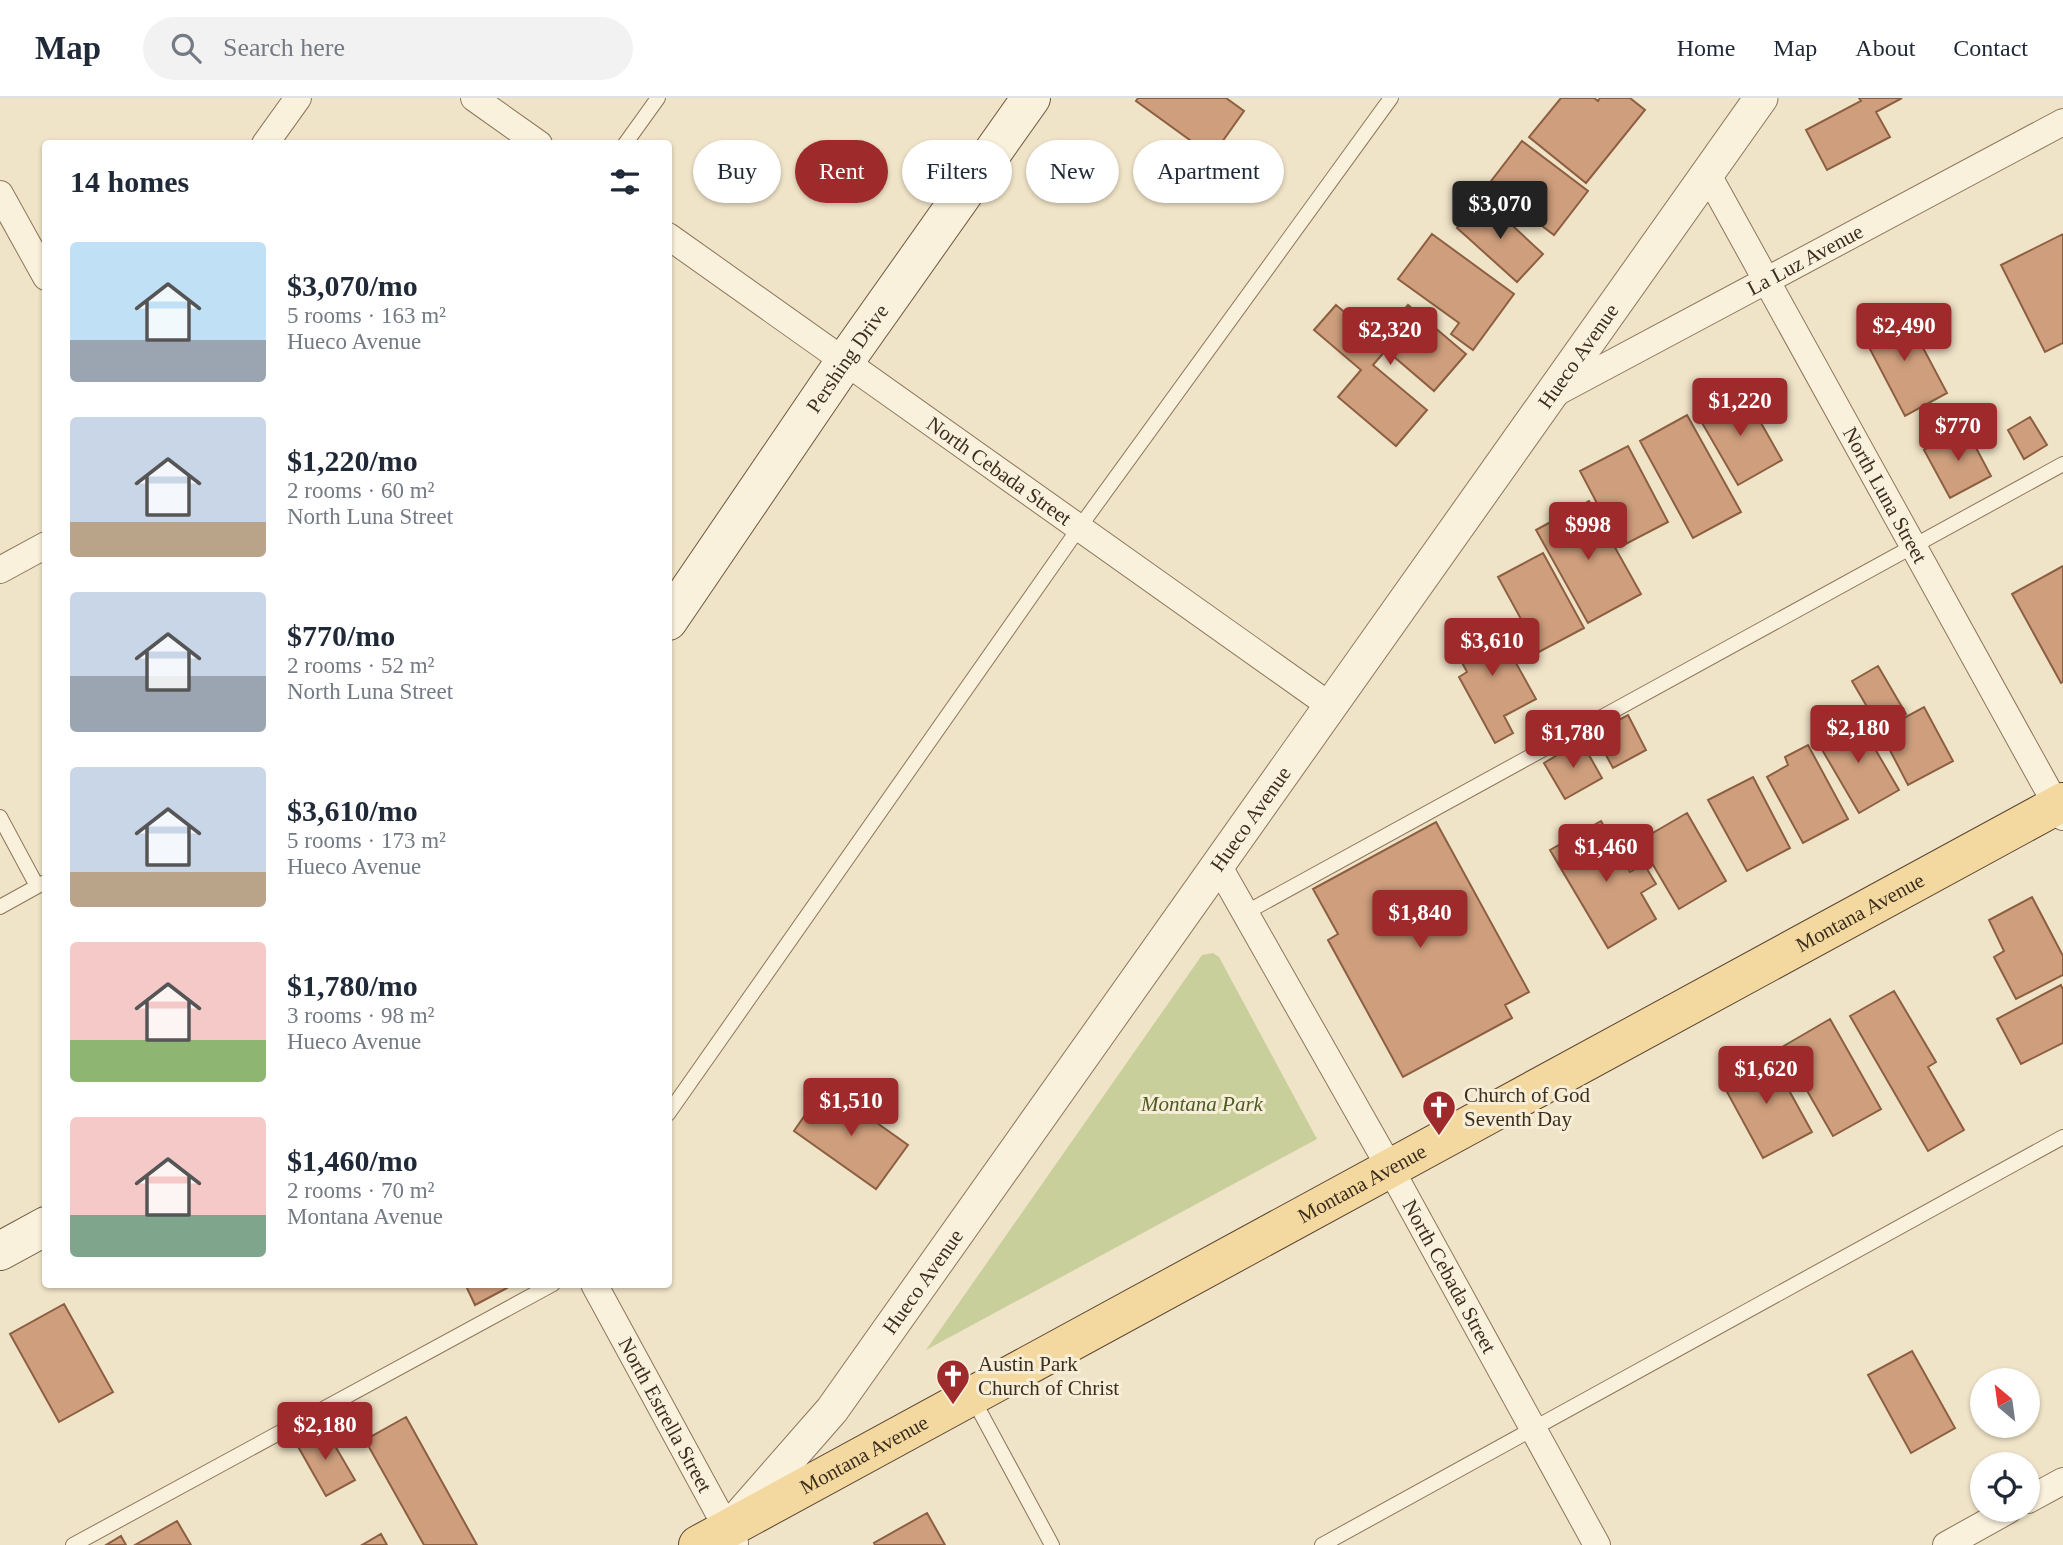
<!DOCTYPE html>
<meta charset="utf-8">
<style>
:root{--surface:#fff;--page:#f2f2f3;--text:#1f2937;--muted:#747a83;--line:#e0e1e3;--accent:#9e2a2b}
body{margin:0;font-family:"Times New Roman",serif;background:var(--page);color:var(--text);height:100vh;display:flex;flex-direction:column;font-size:26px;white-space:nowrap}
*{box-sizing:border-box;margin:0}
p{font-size:23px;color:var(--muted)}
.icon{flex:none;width:38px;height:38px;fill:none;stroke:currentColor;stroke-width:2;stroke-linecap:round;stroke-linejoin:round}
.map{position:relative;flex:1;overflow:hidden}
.sheet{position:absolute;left:42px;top:42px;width:630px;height:1148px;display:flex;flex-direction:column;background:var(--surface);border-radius:7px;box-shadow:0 2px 5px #0004}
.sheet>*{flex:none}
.top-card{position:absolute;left:693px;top:42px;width:665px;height:63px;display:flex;gap:14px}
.needle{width:46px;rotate:331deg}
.controls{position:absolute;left:1970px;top:1270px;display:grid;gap:14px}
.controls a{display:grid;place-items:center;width:70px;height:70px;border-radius:50%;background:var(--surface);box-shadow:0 2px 5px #0004;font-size:35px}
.price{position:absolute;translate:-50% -60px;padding:0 16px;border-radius:7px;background:var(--accent);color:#fff;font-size:23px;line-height:46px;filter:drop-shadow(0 2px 4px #0008)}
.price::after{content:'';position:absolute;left:50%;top:42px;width:21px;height:16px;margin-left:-10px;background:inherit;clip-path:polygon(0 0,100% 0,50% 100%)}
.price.selected{background:#222;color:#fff}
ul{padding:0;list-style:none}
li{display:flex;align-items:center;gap:21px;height:175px;padding:0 28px}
li span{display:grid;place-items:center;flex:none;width:196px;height:140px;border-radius:7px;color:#555}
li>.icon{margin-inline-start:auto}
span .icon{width:84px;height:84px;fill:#fffc;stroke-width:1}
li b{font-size:30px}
h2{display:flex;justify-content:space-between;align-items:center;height:84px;padding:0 28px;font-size:30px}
.pill{padding:0 24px;border-radius:32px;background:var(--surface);box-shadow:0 2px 5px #0004;font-size:24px;line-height:63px}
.pill.selected{background:var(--accent);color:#fff}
header{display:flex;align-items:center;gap:42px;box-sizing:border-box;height:98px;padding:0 35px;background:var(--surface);border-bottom:2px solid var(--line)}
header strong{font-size:33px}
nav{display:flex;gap:38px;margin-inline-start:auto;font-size:24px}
.search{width:490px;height:63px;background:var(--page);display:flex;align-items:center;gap:18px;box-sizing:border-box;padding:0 24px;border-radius:38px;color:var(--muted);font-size:26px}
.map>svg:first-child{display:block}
.green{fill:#c9cf9b}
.building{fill:#cf9f7d;stroke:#8d5f41;stroke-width:2}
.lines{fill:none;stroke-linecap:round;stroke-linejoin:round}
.service-casing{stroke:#8d765c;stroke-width:16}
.minor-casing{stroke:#8d765c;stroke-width:28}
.tertiary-casing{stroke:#8d765c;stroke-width:35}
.secondary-casing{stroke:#6f573f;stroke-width:40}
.primary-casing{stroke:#5b4430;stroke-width:40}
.service{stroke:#faf1dc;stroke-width:14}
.minor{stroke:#faf1dc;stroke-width:26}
.tertiary{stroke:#faf1dc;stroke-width:33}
.secondary{stroke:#faf1dc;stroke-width:38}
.primary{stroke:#f3d9a0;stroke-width:38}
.labels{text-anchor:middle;stroke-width:6;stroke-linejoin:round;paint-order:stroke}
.street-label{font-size:21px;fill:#3d2e20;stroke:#f7eed8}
.poi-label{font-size:21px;fill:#3d2e20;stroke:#f7eed8;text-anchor:start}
.park-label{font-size:21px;font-style:italic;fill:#4d5a26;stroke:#f7eed8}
</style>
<header>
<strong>Map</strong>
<div class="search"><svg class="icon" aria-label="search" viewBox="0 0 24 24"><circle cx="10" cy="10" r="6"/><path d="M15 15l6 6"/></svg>Search here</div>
<nav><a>Home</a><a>Map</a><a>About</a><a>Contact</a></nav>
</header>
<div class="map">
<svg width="2063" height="1447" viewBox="0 0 2063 1447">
<rect width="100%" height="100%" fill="#f0e4c8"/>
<path class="green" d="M1213 855 1219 859 1317 1041 926 1252 1202 857Z"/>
<path class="building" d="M1138 0H1226L1244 13 1212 58 1136 3Z
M1561 0H1594L1598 3 1600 0H1630L1645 12 1586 85 1529 39Z
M1859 0H1902L1876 14 1890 39 1827 72 1806 32 1861 3Z
M1522 43 1588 93 1554 137 1488 87Z
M1484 101 1543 156 1517 184 1457 130Z
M1432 136 1514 196 1473 252 1451 236 1459 225 1398 181Z
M2063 136V245L2045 254 2001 167Z
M1336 207 1378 242 1408 207 1466 256 1434 293 1386 252 1373 267 1427 312 1396 348 1338 299 1361 272 1314 232Z
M1903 212 1947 295 1905 318 1861 234Z
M1743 293 1782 362 1738 387 1698 318Z
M1687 317 1741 414 1693 440 1640 343Z
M2030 319 2047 347 2024 361 2008 332Z
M1965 329 1991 378 1950 400 1924 352Z
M1628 348 1668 424 1620 449 1580 373Z
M1589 403 1641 496 1588 525 1536 432Z
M1543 455 1584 530 1539 554 1498 479Z
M2063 468V584L2061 585 2012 496Z
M1492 522 1536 601 1504 618 1513 635 1495 645 1459 579 1467 574 1451 544Z
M1878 568 1906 616 1880 631 1852 583Z
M1924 609 1953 663 1908 687 1880 633Z
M1628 617 1646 652 1613 670 1594 635Z
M1857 620 1899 692 1859 715 1817 643Z
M1581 643 1602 680 1565 701 1544 665Z
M1808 647 1848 721 1803 745 1767 679 1788 667 1785 659Z
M1753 679 1790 750 1747 773 1708 702Z
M1687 715 1726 783 1679 811 1639 743Z
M1601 723 1630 774 1644 766 1656 786 1641 795 1656 821 1608 850 1550 752Z
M1436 724 1529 894 1505 907 1512 920 1403 979 1328 842 1338 836 1313 791Z
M2032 799 2063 858V877L2016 901 1994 859 2004 853 1989 822Z
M2061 887 2063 892V945L2021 966 1997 921Z
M1894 893 1936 964 1928 969 1964 1032 1928 1053 1850 918Z
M1830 921 1881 1011 1833 1038 1782 949Z
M1769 956 1812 1034 1763 1060 1721 983Z
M825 988 908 1047 876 1091 794 1033Z
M473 1186H505L507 1190 475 1207 467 1190Z
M64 1206 113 1294 59 1324 10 1236Z
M1912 1253 1955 1330 1911 1355 1868 1277Z
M406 1319 477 1447H424L365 1342Z
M324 1329 355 1382 326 1398 296 1345Z
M927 1415 945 1447H875L874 1445Z
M177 1423 191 1447H135Z
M381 1436 387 1447H362Z
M121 1438 126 1447H106Z"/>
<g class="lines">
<g class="service-casing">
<path id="service" d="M625 46 658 0
M0 719 37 788
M0 809 45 784
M1245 815 2063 366
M668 1016 1079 430 1391 0
M972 1299 1052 1447
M73 1447 553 1186
M1322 1447 2063 1039"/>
</g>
<g class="minor-casing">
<g id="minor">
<path d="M474 0 539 46"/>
<path d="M265 46 298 0"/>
<path id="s1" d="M1707 75 2063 719"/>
<path d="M0 96 46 179"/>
<path id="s2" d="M668 138 1329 607"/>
<path id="s3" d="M1552 297 2063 24"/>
<path d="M0 472 46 447"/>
<path id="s4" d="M1218 767 1390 1070 1597 1447"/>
<path id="s5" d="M594 1186 735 1445"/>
<path d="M2028 1402 2063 1383"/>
<path d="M1946 1447 2009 1412"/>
</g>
</g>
<g class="tertiary-casing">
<g id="tertiary">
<path id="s6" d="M734 1424 832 1312 1761 0"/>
</g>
</g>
<g class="secondary-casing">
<g id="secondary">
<path id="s7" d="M668 523 845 263 1031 0"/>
<path d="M0 1153 46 1128"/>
</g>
</g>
<g class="primary-casing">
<g id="primary">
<path id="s8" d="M698 1447 2063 704"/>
</g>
</g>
<use href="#service" class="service"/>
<use href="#minor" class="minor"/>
<use href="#tertiary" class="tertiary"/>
<use href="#secondary" class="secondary"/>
<use href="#primary" class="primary"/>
</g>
<defs>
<g id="church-pin" transform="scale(1.75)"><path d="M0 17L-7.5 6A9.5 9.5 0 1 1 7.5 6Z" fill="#9e2a2b" stroke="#f7eed8"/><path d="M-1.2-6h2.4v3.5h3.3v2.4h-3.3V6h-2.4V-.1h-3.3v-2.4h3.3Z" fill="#fff"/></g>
</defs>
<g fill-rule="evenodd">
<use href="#church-pin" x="1439" y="1009"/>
<use href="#church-pin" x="953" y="1278"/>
</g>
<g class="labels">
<g class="street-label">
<text dy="7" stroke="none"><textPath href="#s3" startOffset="287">La Luz Avenue</textPath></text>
<text dy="7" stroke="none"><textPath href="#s6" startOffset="1440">Hueco Avenue</textPath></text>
<text dy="7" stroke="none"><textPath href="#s7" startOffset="318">Pershing Drive</textPath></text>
<text dy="7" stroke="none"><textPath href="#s2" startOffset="406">North Cebada Street</textPath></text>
<text dy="7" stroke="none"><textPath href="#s1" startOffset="368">North Luna Street</textPath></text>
<text dy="7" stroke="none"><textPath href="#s6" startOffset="873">Hueco Avenue</textPath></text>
<text dy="7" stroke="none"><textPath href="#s8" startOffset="1323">Montana Avenue</textPath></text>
<text dy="7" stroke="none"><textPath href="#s8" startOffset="756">Montana Avenue</textPath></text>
<text dy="7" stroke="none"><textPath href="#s4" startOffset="472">North Cebada Street</textPath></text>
<text dy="7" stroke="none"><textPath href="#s6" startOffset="306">Hueco Avenue</textPath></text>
<text dy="7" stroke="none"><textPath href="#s5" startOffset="149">North Estrella Street</textPath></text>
<text dy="7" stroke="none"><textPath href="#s8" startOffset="189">Montana Avenue</textPath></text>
</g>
<g class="poi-label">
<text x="1464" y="1004">Church of God<tspan x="1464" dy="24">Seventh Day</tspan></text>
<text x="978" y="1273">Austin Park<tspan x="978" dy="24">Church of Christ</tspan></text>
</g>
<g class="park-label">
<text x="1202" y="1013">Montana Park</text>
</g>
</g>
</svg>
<div class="controls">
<a><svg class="needle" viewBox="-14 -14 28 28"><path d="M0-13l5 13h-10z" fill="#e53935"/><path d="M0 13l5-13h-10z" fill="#747a83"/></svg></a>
<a><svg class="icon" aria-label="locate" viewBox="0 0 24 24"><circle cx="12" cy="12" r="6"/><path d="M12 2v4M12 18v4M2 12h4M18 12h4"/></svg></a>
</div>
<b class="price selected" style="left:1500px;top:143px">$3,070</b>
<b class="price" style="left:1904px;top:265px">$2,490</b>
<b class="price" style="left:1390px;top:269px">$2,320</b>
<b class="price" style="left:1740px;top:340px">$1,220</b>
<b class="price" style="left:1958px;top:365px">$770</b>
<b class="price" style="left:1588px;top:464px">$998</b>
<b class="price" style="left:1492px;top:580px">$3,610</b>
<b class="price" style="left:1858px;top:667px">$2,180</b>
<b class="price" style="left:1573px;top:672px">$1,780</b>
<b class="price" style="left:1606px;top:786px">$1,460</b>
<b class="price" style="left:1420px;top:852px">$1,840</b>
<b class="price" style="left:1766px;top:1008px">$1,620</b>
<b class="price" style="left:851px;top:1040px">$1,510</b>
<b class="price" style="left:325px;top:1364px">$2,180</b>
<div class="top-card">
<a class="pill">Buy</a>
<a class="pill selected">Rent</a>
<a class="pill">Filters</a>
<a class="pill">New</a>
<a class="pill">Apartment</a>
</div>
<section class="sheet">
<h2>14 homes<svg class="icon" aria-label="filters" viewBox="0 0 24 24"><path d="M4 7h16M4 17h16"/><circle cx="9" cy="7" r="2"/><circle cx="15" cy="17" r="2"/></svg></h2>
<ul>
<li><span style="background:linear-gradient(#bfe0f5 70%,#9aa5b1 0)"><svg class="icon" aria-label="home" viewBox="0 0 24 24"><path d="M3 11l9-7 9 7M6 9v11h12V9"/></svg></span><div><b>$3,070/mo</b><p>5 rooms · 163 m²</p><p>Hueco Avenue</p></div></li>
<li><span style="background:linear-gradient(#c9d6e8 75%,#b9a48a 0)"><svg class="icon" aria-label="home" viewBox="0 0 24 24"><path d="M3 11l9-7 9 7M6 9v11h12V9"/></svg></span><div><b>$1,220/mo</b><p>2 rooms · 60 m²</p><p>North Luna Street</p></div></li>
<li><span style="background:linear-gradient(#c9d6e8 60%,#9aa5b1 0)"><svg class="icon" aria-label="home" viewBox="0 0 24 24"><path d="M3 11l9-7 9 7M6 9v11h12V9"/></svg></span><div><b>$770/mo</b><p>2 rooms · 52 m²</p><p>North Luna Street</p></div></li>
<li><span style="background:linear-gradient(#c9d6e8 75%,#b9a48a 0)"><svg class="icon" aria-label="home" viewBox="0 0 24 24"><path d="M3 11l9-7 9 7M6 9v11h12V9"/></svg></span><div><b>$3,610/mo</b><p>5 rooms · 173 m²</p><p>Hueco Avenue</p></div></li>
<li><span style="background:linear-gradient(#f6c9c9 70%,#8fb573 0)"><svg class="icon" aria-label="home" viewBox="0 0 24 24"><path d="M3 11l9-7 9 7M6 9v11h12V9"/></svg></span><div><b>$1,780/mo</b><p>3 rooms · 98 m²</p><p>Hueco Avenue</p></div></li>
<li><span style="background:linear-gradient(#f6c9c9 70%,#7fa58c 0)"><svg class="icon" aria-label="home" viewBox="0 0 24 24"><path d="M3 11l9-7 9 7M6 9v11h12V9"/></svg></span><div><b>$1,460/mo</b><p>2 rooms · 70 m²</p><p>Montana Avenue</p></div></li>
</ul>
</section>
</div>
